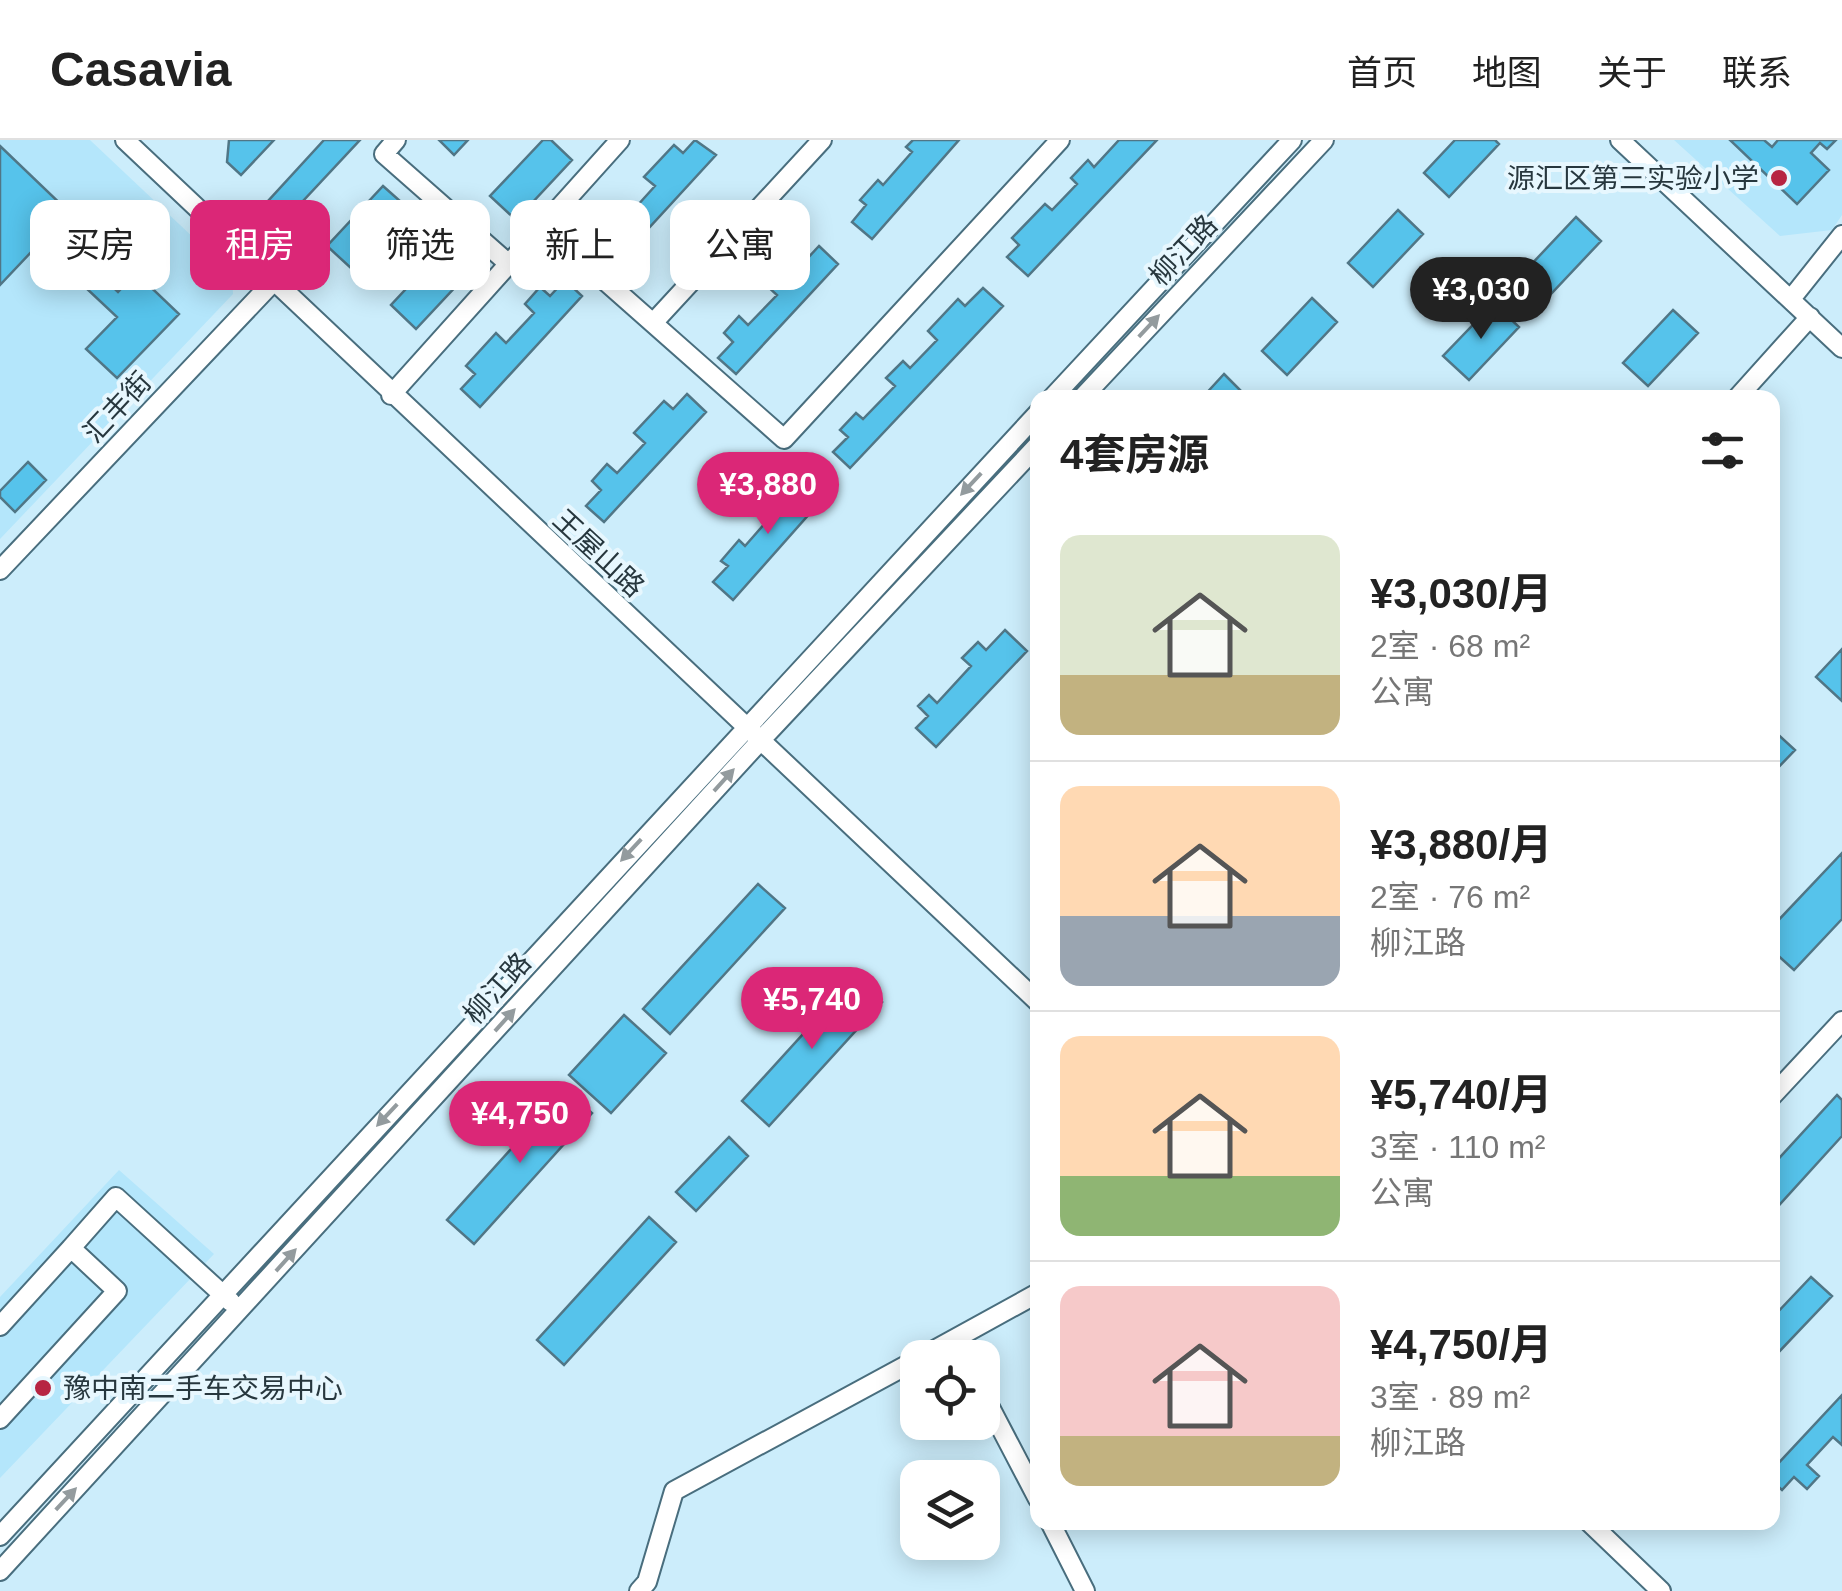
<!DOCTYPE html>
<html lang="zh">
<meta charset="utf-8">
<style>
:root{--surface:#fff;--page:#f6f6f6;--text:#222;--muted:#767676;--line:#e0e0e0;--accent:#db2777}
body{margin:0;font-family:Arial,"Noto Sans SC",sans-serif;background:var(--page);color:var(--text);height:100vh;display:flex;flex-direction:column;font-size:38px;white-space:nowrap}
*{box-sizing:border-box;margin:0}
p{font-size:32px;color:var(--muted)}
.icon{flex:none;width:55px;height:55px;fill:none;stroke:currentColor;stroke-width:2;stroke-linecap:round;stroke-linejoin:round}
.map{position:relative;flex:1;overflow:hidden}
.details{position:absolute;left:1030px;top:250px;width:750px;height:1140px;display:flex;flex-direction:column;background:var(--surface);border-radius:20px;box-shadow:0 5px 25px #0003}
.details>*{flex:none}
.guide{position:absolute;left:30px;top:60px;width:850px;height:90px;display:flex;gap:20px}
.controls{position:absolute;left:900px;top:1200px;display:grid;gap:20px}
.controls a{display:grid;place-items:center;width:100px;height:100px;border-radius:20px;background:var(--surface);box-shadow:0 5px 25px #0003;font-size:50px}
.price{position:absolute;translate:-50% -85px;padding:0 22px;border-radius:35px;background:var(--accent);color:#fff;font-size:32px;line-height:65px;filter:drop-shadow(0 2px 5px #0008)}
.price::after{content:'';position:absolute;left:50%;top:60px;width:30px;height:22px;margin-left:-15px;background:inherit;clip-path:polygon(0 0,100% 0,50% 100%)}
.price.active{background:#222;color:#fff}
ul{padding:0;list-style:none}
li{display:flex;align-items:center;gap:30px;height:250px;padding:0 30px}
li+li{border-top:2px solid var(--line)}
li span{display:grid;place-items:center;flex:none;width:280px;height:200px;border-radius:20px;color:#555}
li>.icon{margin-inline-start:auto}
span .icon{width:120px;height:120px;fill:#fffc;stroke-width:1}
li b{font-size:42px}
h2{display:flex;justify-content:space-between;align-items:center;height:120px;padding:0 30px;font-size:42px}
.pill{padding:0 35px;border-radius:20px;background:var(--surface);box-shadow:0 5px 25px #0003;font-size:35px;line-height:90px}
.pill.active{background:var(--accent);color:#fff}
header{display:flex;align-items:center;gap:60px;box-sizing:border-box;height:140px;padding:0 50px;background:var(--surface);border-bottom:2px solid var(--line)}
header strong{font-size:48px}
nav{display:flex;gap:55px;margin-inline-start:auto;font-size:35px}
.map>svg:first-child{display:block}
.built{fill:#b4e6fb}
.building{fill:#56c3eb;stroke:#507686;stroke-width:2.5}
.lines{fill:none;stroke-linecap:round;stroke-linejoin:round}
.minor-casing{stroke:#496e7e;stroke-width:22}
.minor{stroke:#fff;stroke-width:18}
.oneway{fill:#939b9e}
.poi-dot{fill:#b72542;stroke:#e7f7fe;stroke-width:4}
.labels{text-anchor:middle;stroke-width:8;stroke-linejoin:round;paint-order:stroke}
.poi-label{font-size:28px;fill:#27373e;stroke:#e7f7fe;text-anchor:end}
.street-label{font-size:28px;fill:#27373e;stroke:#e7f7fe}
</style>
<header>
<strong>Casavia</strong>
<nav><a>首页</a><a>地图</a><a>关于</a><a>联系</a></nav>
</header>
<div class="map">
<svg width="1842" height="1451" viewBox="0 0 1842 1451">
<rect width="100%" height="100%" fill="#ccedfb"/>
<path class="built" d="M0 0H90L232 134 233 154 0 399Z
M1674 0H1842V75L1832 90 1780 96Z
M119 1030 214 1114 0 1338V1157Z"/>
<path class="building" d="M229 0H274L241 35 227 22Z
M324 0H360L288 77 269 60Z
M439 0H468L454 15Z
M543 0H551L572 20 516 80 490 56Z
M695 0 716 15 614 126 596 109 611 93 602 84 617 68 627 77 655 46 644 37 674 5 683 13Z
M913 0H959L872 99 852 82 866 65 860 60 878 40 883 45 912 12 906 7Z
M1119 0H1157L1028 136 1007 117 1019 105 1012 98 1045 64 1052 70 1077 44 1071 38 1088 20 1094 27Z
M1455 0H1495L1499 4 1449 57 1424 33Z
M1730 0H1764L1772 7 1778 0H1836L1827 9 1820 3 1811 13 1829 30 1797 64Z
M0 6 69 72 0 145Z
M383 46 409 69 352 129 327 106Z
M1398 70 1423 94 1373 147 1348 123Z
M1576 77 1601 101 1551 154 1526 130Z
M447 105 473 128 416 189 391 165Z
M819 106 838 124 736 234 718 218 733 202 724 193 739 176 748 185 777 155 766 145 796 113 805 121Z
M82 118 118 152 136 133 179 174 117 238 86 209 117 177 68 131Z
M565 140 582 156 480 267 461 249 475 234 466 226 496 193 506 203 534 173 525 164 540 147 550 156Z
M983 148 1003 166 850 328 833 312 848 297 840 290 856 273 863 279 895 246 886 238 903 221 910 228 937 200 928 191 958 159 965 166Z
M1312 158 1337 182 1287 235 1262 211Z
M1494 163 1519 187 1469 240 1443 216Z
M1673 170 1698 193 1648 246 1623 223Z
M1224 234 1248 258H1202Z
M687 254 706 272 604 382 586 366 601 350 592 341 607 324 617 333 645 303 634 293 664 261 673 269Z
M28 322 46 340 15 372 0 357V351Z
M807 337 827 354 733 460 713 442 728 426 721 421 739 400 745 406 774 373 768 368 786 349 792 354Z
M1005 490 1027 511 936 607 916 588 928 576 918 566 929 555 937 563 971 526 962 518 978 502 986 510Z
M1842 509V561L1816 537Z
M1772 589 1795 610 1772 634Z
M1842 713V779L1794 830 1772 810V787Z
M758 744 785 768 670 894 643 869Z
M855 837 882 862 769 986 742 961Z
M624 875 666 913 611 973 569 935Z
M565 949 592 973 474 1104 447 1080Z
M1837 955 1842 960V996L1772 1073V1026Z
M729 997 748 1016 696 1071 676 1052Z
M649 1077 676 1102 564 1225 537 1200Z
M1811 1137 1832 1156 1776 1215 1772 1178Z
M1842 1255V1305L1833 1297 1807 1325 1819 1336 1807 1349 1794 1337 1782 1350 1772 1341V1330Z"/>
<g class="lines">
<g class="minor-casing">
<path id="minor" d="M125 0 1038 862
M396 0 384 14 509 124
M1620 0 1842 208
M543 86 784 299 1060 0
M1791 159 1842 95
M653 183 822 0
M391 255 620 0
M1052 258 1292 0
M1082 258 1324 0
M1737 258 1810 177
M0 430 273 142
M1772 956 1842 881
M71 1108 116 1057 231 1162
M0 1186 71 1108 117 1151 0 1279
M955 1199 964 1218
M920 1218 1038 1153
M982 1252 1038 1359
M1050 1382 1085 1451
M1589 1382 1661 1451
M0 1396 1038 273
M0 1431 760 601 1038 305
M639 1451 647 1442 674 1351 918 1219"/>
</g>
<use href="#minor" class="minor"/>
</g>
<defs><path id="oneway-solid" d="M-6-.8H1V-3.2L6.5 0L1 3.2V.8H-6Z" transform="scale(2.5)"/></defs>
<g class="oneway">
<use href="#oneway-solid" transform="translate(1149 186) rotate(-47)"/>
<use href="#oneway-solid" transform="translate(971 344) rotate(133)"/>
<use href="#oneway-solid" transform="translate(724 640) rotate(-48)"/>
<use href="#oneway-solid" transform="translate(631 710) rotate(133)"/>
<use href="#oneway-solid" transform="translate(505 880) rotate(-48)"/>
<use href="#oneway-solid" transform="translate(387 975) rotate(133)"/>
<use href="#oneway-solid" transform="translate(286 1120) rotate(-48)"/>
<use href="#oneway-solid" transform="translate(66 1359) rotate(-47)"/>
</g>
<g class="poi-dot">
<circle cx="1779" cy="38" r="10"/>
<circle cx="43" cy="1248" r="10"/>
</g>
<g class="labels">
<g class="poi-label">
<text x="1759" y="48">源汇区第三实验小学</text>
<text x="63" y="1258" text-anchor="start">豫中南二手车交易中心</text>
</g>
<g class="street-label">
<text transform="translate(1183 110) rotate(-47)" y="10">柳江路</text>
<text transform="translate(117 267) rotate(-47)" y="10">汇丰街</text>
<text transform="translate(599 413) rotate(43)" y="10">王屋山路</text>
<text transform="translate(497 848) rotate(-48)" y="10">柳江路</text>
</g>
</g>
</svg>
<div class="controls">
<a><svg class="icon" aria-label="locate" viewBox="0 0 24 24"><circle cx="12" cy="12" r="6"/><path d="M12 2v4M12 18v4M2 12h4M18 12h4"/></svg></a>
<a><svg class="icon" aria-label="layers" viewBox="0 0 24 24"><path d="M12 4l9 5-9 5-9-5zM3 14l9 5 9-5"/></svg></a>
</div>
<b class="price active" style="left:1481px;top:202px">¥3,030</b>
<b class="price" style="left:768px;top:397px">¥3,880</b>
<b class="price" style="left:812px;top:912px">¥5,740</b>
<b class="price" style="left:520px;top:1026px">¥4,750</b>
<div class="guide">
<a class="pill">买房</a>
<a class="pill active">租房</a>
<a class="pill">筛选</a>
<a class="pill">新上</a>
<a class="pill">公寓</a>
</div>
<section class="details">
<h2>4套房源<svg class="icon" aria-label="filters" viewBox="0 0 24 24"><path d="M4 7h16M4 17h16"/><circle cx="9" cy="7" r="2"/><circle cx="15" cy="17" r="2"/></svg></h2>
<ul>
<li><span style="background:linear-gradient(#dfe7d0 70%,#c2b280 0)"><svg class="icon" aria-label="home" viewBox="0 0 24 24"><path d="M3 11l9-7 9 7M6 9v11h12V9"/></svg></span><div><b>¥3,030/月</b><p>2室 · 68 m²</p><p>公寓</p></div></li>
<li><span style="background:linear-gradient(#ffd9b3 65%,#9aa5b1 0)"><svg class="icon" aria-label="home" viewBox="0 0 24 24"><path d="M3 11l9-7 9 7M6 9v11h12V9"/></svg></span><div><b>¥3,880/月</b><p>2室 · 76 m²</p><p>柳江路</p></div></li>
<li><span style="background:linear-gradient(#ffd9b3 70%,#8fb573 0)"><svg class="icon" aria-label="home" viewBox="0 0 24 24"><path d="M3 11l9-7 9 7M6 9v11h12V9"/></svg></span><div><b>¥5,740/月</b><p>3室 · 110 m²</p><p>公寓</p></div></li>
<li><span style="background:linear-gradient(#f6c9c9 75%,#c2b280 0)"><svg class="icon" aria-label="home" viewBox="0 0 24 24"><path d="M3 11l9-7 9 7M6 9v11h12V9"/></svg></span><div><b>¥4,750/月</b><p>3室 · 89 m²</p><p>柳江路</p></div></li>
</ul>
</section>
</div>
